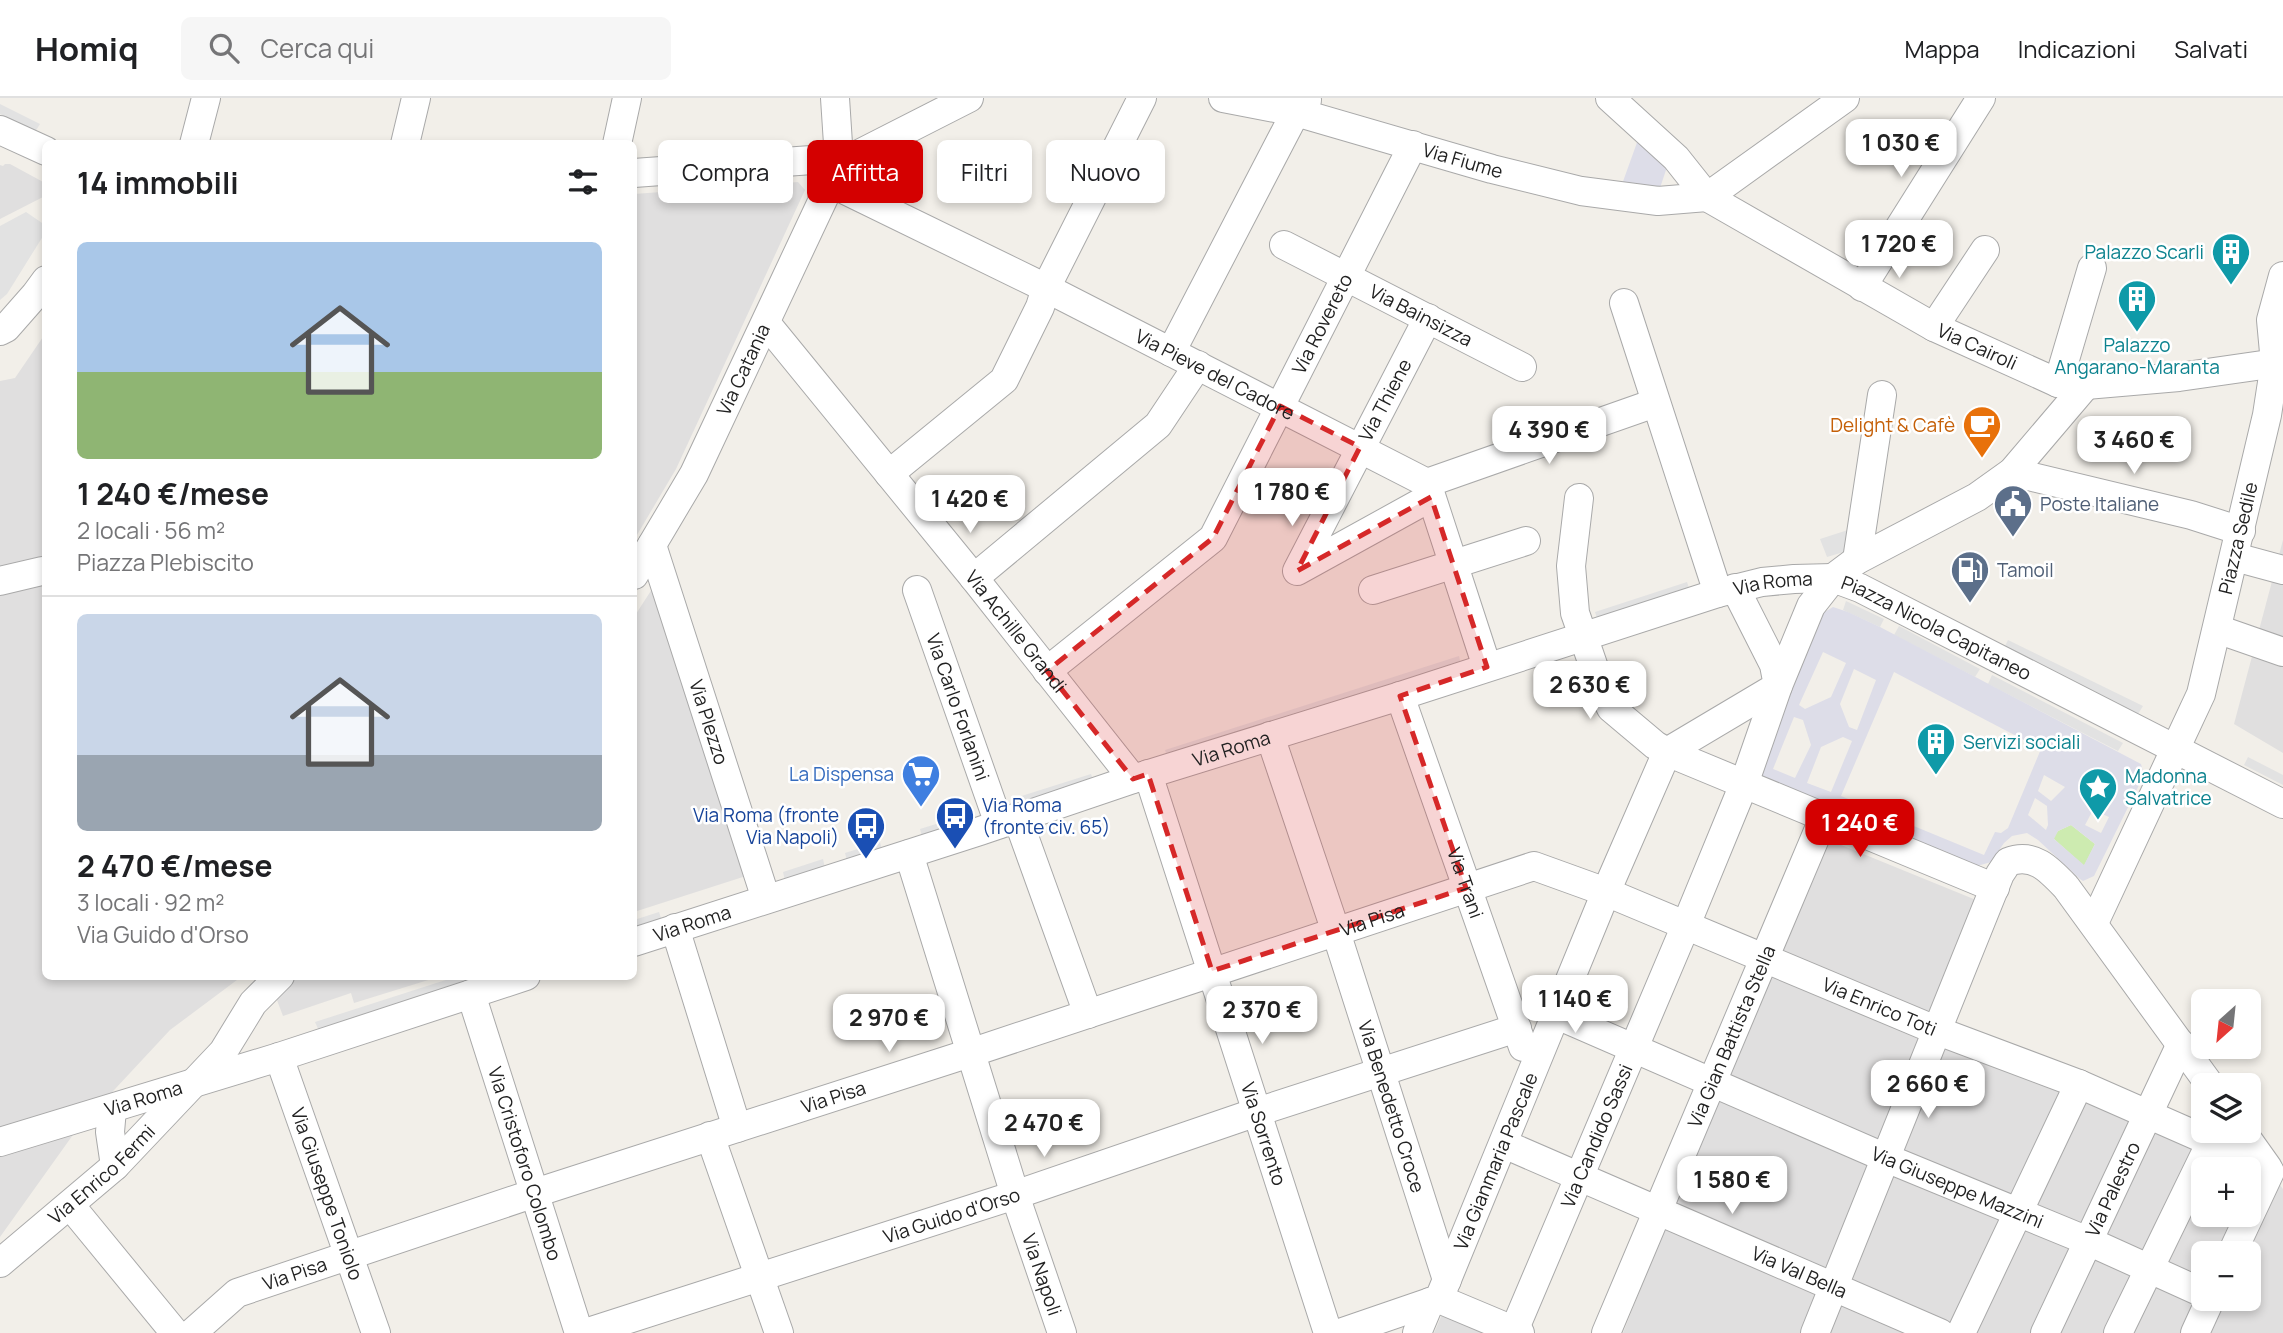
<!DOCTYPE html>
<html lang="it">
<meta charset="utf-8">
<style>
:root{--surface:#fff;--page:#f6f6f6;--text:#202124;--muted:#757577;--line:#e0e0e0;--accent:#d40000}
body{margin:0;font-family:Manrope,sans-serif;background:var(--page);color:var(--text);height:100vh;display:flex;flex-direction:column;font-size:26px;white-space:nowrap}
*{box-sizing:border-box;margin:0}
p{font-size:23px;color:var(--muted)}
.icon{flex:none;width:38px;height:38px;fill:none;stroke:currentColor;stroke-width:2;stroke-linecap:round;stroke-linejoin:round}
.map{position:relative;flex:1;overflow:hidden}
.side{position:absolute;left:42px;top:42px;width:595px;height:840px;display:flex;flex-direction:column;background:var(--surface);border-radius:10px;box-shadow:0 4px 10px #0003}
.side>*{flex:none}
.guide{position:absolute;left:658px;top:42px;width:665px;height:63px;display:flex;gap:14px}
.needle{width:46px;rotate:207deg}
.buttons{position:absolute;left:2191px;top:891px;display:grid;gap:14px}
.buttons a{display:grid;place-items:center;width:70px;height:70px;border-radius:10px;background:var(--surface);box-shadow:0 4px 10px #0003;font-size:35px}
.price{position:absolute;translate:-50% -60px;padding:0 16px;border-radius:14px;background:#fff;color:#222;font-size:23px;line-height:46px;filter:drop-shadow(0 2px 4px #0008)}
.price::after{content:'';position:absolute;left:50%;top:42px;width:21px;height:16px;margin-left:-10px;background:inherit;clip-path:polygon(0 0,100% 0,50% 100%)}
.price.on{background:var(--accent);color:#fff}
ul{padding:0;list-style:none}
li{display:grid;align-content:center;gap:14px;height:371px;padding:0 35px}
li+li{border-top:2px solid var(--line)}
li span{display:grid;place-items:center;height:217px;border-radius:10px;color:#555}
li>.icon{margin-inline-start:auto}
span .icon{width:126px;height:126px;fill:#fffc;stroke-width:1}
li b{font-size:30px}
h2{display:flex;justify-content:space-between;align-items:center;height:84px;padding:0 35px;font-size:30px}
.chip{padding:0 24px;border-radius:10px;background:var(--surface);box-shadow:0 4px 10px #0003;font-size:24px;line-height:63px}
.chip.on{background:var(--accent);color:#fff}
header{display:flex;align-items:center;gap:42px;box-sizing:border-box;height:98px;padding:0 35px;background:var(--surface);border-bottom:2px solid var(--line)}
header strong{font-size:33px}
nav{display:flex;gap:38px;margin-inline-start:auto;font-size:24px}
.search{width:490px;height:63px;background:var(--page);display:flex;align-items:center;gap:18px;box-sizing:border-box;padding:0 24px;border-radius:10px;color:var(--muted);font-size:26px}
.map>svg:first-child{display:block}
.residential{fill:#e0dfdf;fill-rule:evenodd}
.grass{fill:#cdebb0}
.parking{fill:#e2e2e2}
.plaza{fill:#dddde8;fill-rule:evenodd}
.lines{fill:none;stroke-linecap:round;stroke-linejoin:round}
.minor-casing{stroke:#a9a9a9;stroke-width:30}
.minor{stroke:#fff;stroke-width:28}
.marked{fill:#d62828;fill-opacity:0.2;stroke:#d62828;stroke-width:5;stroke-dasharray:14 9;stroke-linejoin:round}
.labels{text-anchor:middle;stroke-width:5;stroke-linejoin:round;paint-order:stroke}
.street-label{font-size:19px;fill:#222;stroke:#fff}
.culture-label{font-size:19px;fill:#0d838f;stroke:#fff;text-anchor:start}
.food-label{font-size:19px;fill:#c56008;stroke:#fff;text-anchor:end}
.service-label{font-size:19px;fill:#4e5e75;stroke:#fff;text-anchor:start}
.shop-label{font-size:19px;fill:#366cbe;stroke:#fff;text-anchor:end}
.transit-label{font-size:19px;fill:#164399;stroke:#fff;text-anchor:start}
</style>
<header>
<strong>Homiq</strong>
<div class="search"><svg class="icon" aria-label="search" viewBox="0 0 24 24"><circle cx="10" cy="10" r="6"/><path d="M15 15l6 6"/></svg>Cerca qui</div>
<nav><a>Mappa</a><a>Indicazioni</a><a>Salvati</a></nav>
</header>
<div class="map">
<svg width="2283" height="1235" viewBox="0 0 2283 1235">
<rect width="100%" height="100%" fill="#f2efe9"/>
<path class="residential" d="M5 66H10L45 85V98L0 121V67L3 68Z
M798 84 805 92 676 371 634 442V96Z
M45 236 46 878 241 879 170 932 75 1034 0 1139V283L15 280Z
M2283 442V655L2234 626Z
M654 488 746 778 634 814V519Z
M1824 740 1981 804 1931 918 1777 854Z
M1769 874 1923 938 1879 1047 1725 980Z
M297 879H438L354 905 351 895 283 918 275 897Z
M1930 944 2270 1074 2283 1091V1235H1811ZM2203 1071H2249V1116H2203ZM2203 1155H2249V1200H2203Z
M1720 1002 1875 1067 1832 1172 1673 1108Z
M1667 1124 1823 1192 1806 1235H1623Z
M1443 1214 1491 1235H1434Z"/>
<path class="grass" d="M2071 727 2095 746 2084 768 2053 740 2058 733Z"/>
<path class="parking" d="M0 6 40 26 35 34 0 16Z
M26 114 45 127V135L7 196 0 202V128Z
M1851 431 1857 450 1827 459 1820 441Z
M1687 484 1690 493 1598 523 1595 514Z
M1846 503 1884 521 1880 529 1843 512Z
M1899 528 1980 571 1975 579 1894 537Z
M2008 542 2143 608 2138 616 2004 550Z
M1459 558 1461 567 1168 661 1165 652Z
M1992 577 2123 645 2118 653 1988 586Z
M2248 659 2283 677V687L2244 667Z
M1091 676 1094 684 1015 710 1012 701Z
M968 716 970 724 922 739 920 731Z
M880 744 882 752 847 763 845 755Z
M823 761 825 770 785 783 783 774Z
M659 814 662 823 634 832V822Z
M455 879H472L474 883 319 933 315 924Z"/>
<path class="plaza" d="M1639 39 1667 69 1660 90 1621 89Z
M1833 509 1848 514 1880 529 2141 666 2144 677 2094 778 2083 783 2080 781 2038 742 2027 735 2012 738 2004 745 1991 764 1977 768 1764 680 1761 676 1777 625 1823 515ZM1823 554 1846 565 1831 599 1805 611 1799 607ZM1854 571 1876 582 1857 632 1849 629 1840 606ZM1894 574 2041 651 2008 730 2001 735 1995 734 1984 757 1841 698ZM1794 619 1803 622 1811 647 1795 680 1773 671ZM1843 639 1852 643 1831 694 1807 685 1821 649ZM2044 677 2065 689 2051 703 2038 693ZM2035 700 2047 708 2048 727 2046 732 2028 717ZM2093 712 2109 719 2101 735 2085 727ZM2071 727 2095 746 2084 767 2054 741 2058 733Z"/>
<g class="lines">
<g class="minor-casing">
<g id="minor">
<path id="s1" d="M1223 0 1296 14 1492 71 1581 93 1658 103 1707 99"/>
<path id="s2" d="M1610 0 1676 60 1707 99 1934 229 2058 285 2086 287 2179 279 2283 264"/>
<path d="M0 32 46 53"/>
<path d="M194 46 206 0"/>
<path d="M405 46 416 0"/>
<path d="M617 46 627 0"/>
<path d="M634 75 853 59 969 0"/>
<path id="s3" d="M835 76 847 93 1046 190 1427 385 1487 569"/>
<path d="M1707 99 1845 0"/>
<path id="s4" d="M1284 147 1522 269"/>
<path d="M1862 189 1981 0"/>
<path d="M1624 205 1718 495"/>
<path d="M1428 220 1297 473 1431 399"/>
<path id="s5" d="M766 225 974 480 1133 681"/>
<path d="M1934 229 1985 152"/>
<path d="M0 233 6 230 35 197 46 182"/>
<path d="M1171 254 1290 25 1296 14 1307 2"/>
<path d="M2058 285 2092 170"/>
<path d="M2012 374 2191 417 2241 433"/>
<path d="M889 376 1004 282 1040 209 1046 190 1142 0"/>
<path d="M1427 385 1655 305"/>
<path d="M1579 400 1571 468 1575 515 1589 555 1601 590 1611 610 1655 647 1667 654 1995 790"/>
<path id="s6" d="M652 447 766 801"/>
<path d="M2235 459 2283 472"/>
<path d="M1857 462 1882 297"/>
<path id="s7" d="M634 477 694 376 835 76 839 61 835 0"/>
<path d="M974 480 1158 327 1198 267"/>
<path d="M0 483 42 473"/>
<path id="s8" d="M917 492 999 726"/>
<path d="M1373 492 1526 443"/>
<path d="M2217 531 2283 554"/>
<path id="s9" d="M1047 573 1213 440 1413 47"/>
<path id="s10" d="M1400 598 1523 949"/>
<path id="s11" d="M1270 638 1336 834 1447 1182"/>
<path d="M1667 654 1778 588 1774 567 1735 490"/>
<path id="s12" d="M1148 676 1328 1235"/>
<path d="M1017 719 1088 916"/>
<path id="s13" d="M909 756 1015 1097 1062 1235"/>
<path id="s14" d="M2094 825 2201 596 2267 317 2275 265 2271 222 2283 178"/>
<path d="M675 830 737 1030"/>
<path id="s15" d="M634 844 980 733 1133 681 1400 598 1718 495 1762 484 1794 481 1833 480 1860 490 2283 706"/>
<path id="s16" d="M471 896 579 1235"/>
<path id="s17" d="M1557 917 1886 1060 2088 1143 2203 1195"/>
<path id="s18" d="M279 959 376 1235"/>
<path d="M112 1011 110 1034 115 1068"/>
<path d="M2241 1032 2268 1070"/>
<path d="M710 1038 779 1235"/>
<path id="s19" d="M0 1044 279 959 526 878"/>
<path id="s20" d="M1504 1046 1940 1235"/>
<path d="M70 1107 175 1235"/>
<path id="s21" d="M0 1165 115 1068 223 954 253 905 280 878"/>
<path id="s22" d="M1439 1201 1606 794 1667 654"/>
<path d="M1439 1201 1520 1235"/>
<path id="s23" d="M192 1235 237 1195 535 1095 970 955 1534 768 1606 794 1938 933 2079 986 2211 1044 2270 1074 2232 1155"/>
<path id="s24" d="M585 1235 1015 1097 1257 1014 1517 930"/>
<path d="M1340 1235 1439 1201"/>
<path d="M1417 1235 1430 1204"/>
<path id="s25" d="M1513 1235 1686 827 1744 686 1778 588 1811 508 1833 480 1857 462 1977 399 2012 374 2086 287"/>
<path id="s26" d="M1606 1235 1824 719"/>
<path d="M1815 1235 2000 776 2008 764C2033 754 2049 771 2066 789L2210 987"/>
<path d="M1961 1235 2079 986"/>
<path id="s27" d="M2045 1235 2181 946"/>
<path d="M2118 1235 2211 1044"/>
<path d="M2195 1235 2211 1200"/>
</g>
</g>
<use href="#minor" class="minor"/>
</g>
<path class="marked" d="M1280 308 1360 349 1297 473 1431 399 1487 569 1400 598 1466 790 1212 873 1148 676 1133 681 1047 573 1213 440Z"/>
<defs>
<g id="building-pin" transform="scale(2.0125)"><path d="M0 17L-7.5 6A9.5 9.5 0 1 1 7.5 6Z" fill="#0f9aa8" stroke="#fff"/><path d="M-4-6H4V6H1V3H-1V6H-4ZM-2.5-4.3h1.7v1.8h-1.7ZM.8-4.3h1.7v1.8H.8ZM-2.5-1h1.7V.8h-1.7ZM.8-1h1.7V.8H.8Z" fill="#fff"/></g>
<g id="cafe-pin" transform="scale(2.0125)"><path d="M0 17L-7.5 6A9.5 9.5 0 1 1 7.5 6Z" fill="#e8710a" stroke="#fff"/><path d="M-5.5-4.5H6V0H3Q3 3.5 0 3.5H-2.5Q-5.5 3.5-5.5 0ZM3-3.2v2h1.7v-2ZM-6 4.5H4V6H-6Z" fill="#fff"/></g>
<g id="civic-pin" transform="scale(2.0125)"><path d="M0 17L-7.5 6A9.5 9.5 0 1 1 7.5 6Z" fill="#5c6f8a" stroke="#fff"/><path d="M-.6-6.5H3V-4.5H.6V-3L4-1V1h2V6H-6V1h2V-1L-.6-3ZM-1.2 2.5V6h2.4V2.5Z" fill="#fff"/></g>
<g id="fuel-pin" transform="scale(2.0125)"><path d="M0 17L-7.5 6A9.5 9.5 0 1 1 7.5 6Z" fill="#5c6f8a" stroke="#fff"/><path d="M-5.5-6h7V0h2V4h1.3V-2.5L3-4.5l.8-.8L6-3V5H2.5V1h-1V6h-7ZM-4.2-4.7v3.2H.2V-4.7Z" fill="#fff"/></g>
<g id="supermarket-pin" transform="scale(2.0125)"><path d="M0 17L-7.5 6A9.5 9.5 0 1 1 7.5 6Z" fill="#3f7fe0" stroke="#fff"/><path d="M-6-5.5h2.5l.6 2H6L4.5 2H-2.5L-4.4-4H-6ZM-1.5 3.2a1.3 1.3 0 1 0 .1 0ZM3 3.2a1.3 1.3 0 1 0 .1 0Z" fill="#fff"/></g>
<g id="sight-pin" transform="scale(2.0125)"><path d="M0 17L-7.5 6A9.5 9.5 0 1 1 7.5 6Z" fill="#0f9aa8" stroke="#fff"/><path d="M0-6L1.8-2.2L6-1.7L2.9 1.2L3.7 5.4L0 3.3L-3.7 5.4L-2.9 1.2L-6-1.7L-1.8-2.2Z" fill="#fff"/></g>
<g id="bus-pin" transform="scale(2.0125)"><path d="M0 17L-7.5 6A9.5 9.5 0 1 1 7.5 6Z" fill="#1a4fb4" stroke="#fff"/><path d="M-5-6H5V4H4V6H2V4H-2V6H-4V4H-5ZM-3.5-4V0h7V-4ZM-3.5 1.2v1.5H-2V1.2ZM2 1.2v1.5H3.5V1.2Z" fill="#fff"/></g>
</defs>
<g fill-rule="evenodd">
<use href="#building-pin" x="2231" y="154"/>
<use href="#building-pin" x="2137" y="201"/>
<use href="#cafe-pin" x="1982" y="327"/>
<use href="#civic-pin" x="2013" y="406"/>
<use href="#fuel-pin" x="1970" y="472"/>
<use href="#building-pin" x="1936" y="644"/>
<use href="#supermarket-pin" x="921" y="676"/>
<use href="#sight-pin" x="2098" y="689"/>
<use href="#bus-pin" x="955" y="718"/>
<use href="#bus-pin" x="866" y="728"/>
</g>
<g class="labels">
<g class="street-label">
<text dy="7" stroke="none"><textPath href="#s1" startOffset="248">Via Fiume</textPath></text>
<text dy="7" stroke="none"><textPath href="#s4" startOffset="154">Via Bainsizza</textPath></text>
<text dy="7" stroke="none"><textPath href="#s9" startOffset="453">Via Rovereto</textPath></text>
<text dy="7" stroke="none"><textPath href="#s2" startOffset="448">Via Cairoli</textPath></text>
<text dy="7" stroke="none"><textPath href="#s7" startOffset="233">Via Catania</textPath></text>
<text dy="7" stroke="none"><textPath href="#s3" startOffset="432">Via Pieve del Cadore</textPath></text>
<text transform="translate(1385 302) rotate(-62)" y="7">Via Thiene</text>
<text dy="7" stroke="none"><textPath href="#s14" startOffset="413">Piazza Sedile</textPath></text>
<text dy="7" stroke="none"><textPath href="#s15" startOffset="1195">Via Roma</textPath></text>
<text dy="7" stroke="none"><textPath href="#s15" startOffset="1370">Piazza Nicola Capitaneo</textPath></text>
<text dy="7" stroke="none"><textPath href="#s5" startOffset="397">Via Achille Grandi</textPath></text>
<text dy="7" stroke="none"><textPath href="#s8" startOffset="124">Via Carlo Forlanini</textPath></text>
<text dy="7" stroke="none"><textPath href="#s6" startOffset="186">Via Plezzo</textPath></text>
<text dy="7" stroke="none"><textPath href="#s15" startOffset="628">Via Roma</textPath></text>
<text dy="7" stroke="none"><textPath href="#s10" startOffset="198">Via Trani</textPath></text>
<text dy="7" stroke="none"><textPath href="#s23" startOffset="1255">Via Pisa</textPath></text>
<text dy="7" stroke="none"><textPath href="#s15" startOffset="61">Via Roma</textPath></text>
<text dy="7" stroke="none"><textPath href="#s23" startOffset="1799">Via Enrico Toti</textPath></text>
<text dy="7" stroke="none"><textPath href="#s26" startOffset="322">Via Gian Battista Stella</textPath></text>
<text dy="7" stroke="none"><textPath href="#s23" startOffset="688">Via Pisa</textPath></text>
<text dy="7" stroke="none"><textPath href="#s19" startOffset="150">Via Roma</textPath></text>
<text dy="7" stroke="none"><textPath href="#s11" startOffset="390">Via Benedetto Croce</textPath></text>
<text dy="7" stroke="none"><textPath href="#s12" startOffset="378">Via Sorrento</textPath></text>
<text dy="7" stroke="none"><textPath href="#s25" startOffset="214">Via Candido Sassi</textPath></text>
<text dy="7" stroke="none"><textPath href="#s22" startOffset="149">Via Gianmaria Pascale</textPath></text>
<text dy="7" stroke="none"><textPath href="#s16" startOffset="178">Via Cristoforo Colombo</textPath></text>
<text dy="7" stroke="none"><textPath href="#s21" startOffset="135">Via Enrico Fermi</textPath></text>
<text dy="7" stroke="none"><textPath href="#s17" startOffset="436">Via Giuseppe Mazzini</textPath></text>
<text dy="7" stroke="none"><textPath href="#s27" startOffset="159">Via Palestro</textPath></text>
<text dy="7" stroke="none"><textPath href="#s18" startOffset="145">Via Giuseppe Toniolo</textPath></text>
<text dy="7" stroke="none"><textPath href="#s24" startOffset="385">Via Guido d'Orso</textPath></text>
<text dy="7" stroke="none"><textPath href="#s20" startOffset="322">Via Val Bella</textPath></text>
<text dy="7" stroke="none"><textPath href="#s23" startOffset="121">Via Pisa</textPath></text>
<text dy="7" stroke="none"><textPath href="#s13" startOffset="441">Via Napoli</textPath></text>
</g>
<g class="culture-label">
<text x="2204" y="161" text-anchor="end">Palazzo Scarli</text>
<text x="2137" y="254" text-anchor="middle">Palazzo<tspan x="2137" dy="22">Angarano-Maranta</tspan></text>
<text x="1963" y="651">Servizi sociali</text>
<text x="2125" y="685">Madonna<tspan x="2125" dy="22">Salvatrice</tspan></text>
</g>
<g class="food-label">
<text x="1955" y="334">Delight &amp; Cafè</text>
</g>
<g class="service-label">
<text x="2040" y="413">Poste Italiane</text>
<text x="1997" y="479">Tamoil</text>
</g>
<g class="shop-label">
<text x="894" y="683">La Dispensa</text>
</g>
<g class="transit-label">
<text x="982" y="714">Via Roma<tspan x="982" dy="22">(fronte civ. 65)</tspan></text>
<text x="839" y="724" text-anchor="end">Via Roma (fronte<tspan x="839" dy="22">Via Napoli)</tspan></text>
</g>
</g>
</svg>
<div class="buttons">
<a><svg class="needle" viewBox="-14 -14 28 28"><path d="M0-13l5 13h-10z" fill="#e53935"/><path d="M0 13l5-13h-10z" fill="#757577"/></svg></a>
<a><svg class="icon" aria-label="layers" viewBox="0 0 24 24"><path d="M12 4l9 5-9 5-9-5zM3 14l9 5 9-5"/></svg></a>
<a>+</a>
<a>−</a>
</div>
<b class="price" style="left:1901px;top:81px">1 030 €</b>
<b class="price" style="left:1899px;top:182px">1 720 €</b>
<b class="price" style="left:1549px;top:368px">4 390 €</b>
<b class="price" style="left:2134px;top:378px">3 460 €</b>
<b class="price" style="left:1292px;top:430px">1 780 €</b>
<b class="price" style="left:970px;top:437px">1 420 €</b>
<b class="price" style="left:1590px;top:623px">2 630 €</b>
<b class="price on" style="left:1860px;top:761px">1 240 €</b>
<b class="price" style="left:1575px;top:937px">1 140 €</b>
<b class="price" style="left:1262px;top:948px">2 370 €</b>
<b class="price" style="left:889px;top:956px">2 970 €</b>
<b class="price" style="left:1928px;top:1022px">2 660 €</b>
<b class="price" style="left:1044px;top:1061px">2 470 €</b>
<b class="price" style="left:1732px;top:1118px">1 580 €</b>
<div class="guide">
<a class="chip">Compra</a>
<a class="chip on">Affitta</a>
<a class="chip">Filtri</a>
<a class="chip">Nuovo</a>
</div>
<section class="side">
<h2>14 immobili<svg class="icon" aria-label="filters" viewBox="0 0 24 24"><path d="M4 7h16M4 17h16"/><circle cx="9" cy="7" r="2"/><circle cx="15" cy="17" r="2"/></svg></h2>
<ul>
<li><span style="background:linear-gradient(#a9c7e8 60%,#8fb573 0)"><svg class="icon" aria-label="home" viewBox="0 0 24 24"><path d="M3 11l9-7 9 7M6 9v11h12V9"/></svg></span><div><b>1 240 €/mese</b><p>2 locali · 56 m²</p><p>Piazza Plebiscito</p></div></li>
<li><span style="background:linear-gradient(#c9d6e8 65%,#9aa5b1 0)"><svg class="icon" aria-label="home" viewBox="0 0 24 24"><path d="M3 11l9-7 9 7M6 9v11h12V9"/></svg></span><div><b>2 470 €/mese</b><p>3 locali · 92 m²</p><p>Via Guido d'Orso</p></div></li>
</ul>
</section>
</div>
